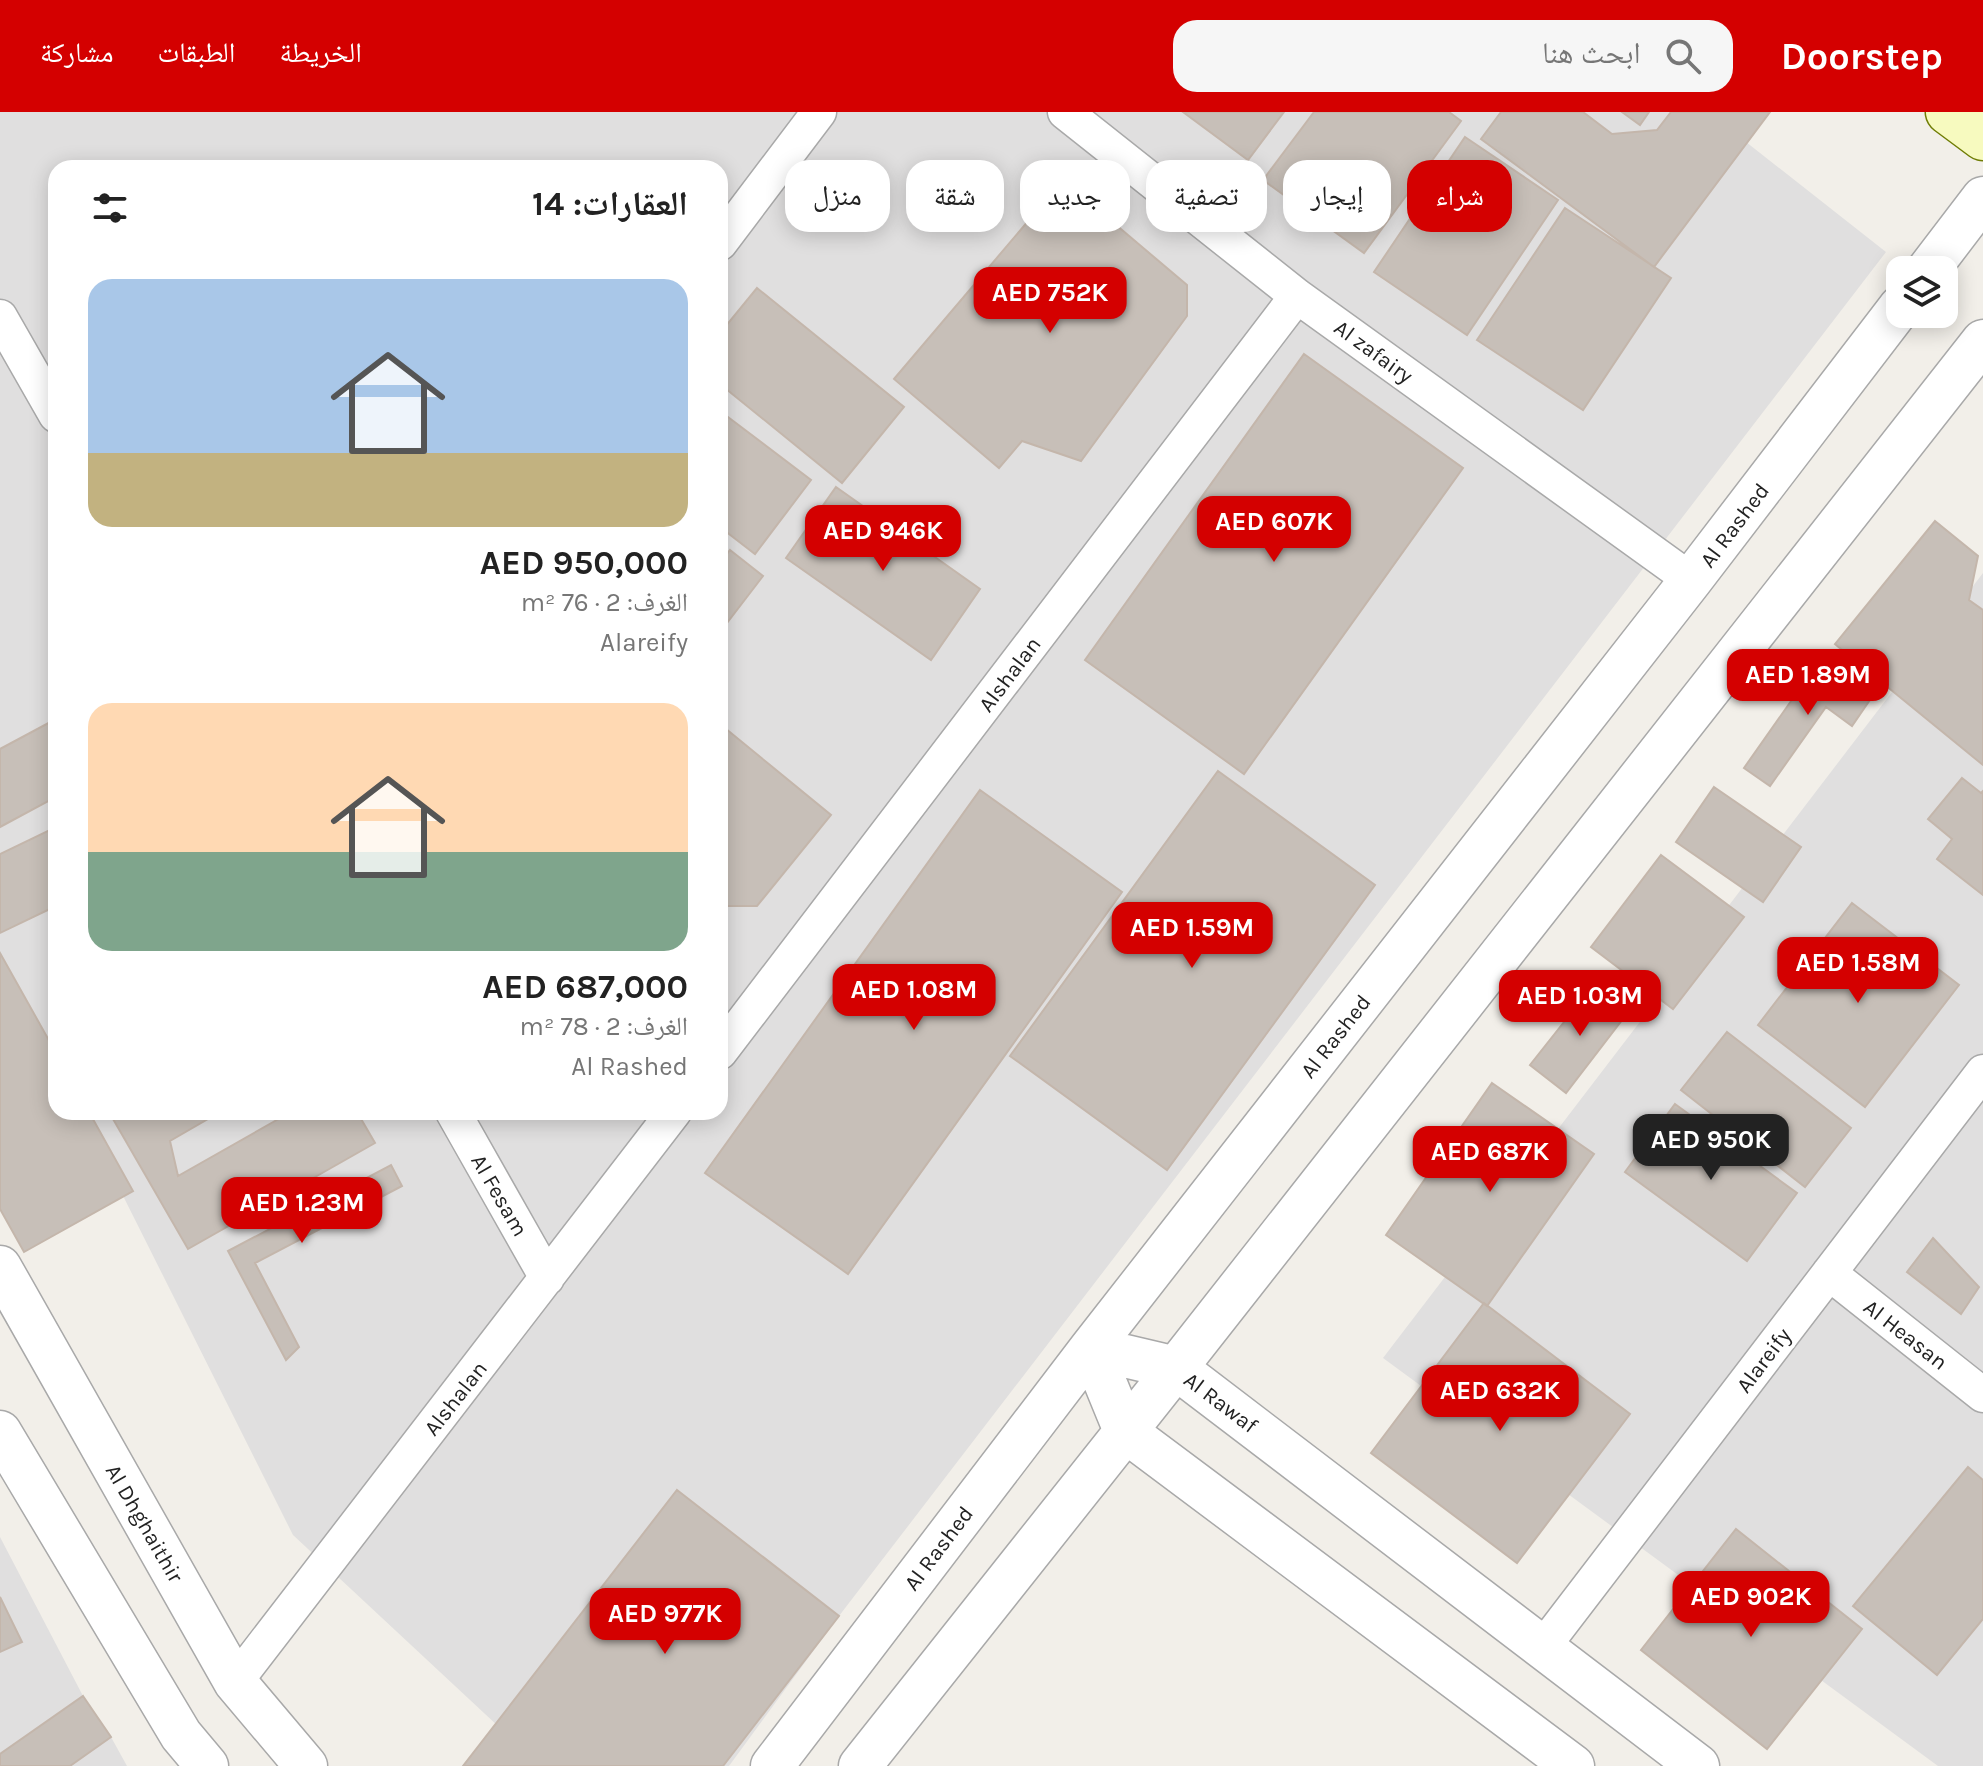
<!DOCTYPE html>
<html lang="ar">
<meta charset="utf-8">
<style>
:root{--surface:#fff;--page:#f6f6f6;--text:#222;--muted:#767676;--accent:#d40000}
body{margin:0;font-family:Karla,"Noto Naskh Arabic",sans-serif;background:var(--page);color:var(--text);direction:rtl;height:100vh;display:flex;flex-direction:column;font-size:30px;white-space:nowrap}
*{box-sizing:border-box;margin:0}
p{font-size:26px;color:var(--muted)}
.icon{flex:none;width:44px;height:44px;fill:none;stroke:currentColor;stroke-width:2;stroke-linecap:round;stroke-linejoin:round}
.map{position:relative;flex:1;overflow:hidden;direction:ltr}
.sheet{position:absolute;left:48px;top:48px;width:680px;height:960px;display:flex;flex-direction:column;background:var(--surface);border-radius:24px;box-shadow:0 4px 20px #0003;direction:rtl}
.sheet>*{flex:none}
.hud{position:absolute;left:752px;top:48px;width:760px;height:72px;direction:rtl;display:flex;gap:16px}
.controls{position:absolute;left:1886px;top:144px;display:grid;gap:16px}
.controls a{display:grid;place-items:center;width:72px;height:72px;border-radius:16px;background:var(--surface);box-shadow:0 4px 20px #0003;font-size:40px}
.price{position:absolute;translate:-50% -68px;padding:0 18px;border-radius:16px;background:var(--accent);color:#fff;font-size:26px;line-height:52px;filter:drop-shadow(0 2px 4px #0008)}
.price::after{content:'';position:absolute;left:50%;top:48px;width:24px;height:18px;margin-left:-12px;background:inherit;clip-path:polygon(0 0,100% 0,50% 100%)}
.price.current{background:#222;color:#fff}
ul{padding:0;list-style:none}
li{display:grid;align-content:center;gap:16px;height:424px;padding:0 40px}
li span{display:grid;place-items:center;height:248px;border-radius:24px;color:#555}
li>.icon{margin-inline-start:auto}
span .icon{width:144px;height:144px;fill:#fffc;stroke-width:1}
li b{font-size:34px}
h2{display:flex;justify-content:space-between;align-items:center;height:96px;padding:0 40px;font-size:34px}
.pill{padding:0 28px;border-radius:24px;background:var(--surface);box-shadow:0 4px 20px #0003;font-size:28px;line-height:72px}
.pill.current{background:var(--accent);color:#fff}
header{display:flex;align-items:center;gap:48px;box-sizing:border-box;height:112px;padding:0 40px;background:var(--accent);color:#fff}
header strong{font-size:38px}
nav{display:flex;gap:44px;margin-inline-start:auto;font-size:28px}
.search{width:560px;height:72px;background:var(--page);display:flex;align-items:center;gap:20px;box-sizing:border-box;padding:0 28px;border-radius:24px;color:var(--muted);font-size:30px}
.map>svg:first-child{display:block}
.residential{fill:#e0dfdf}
.building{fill:#c7bfb8;stroke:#c4b6ab;stroke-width:2}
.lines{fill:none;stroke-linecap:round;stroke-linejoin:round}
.minor-casing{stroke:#a9a9a9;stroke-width:37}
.tertiary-casing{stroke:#a9a9a9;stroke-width:45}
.secondary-casing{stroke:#707d05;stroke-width:47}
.minor{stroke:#fff;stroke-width:34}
.tertiary{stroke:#fff;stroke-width:42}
.secondary{stroke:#f7fabf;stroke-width:44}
.labels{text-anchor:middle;stroke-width:7;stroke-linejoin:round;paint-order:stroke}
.street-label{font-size:22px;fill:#222;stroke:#fff}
</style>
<header>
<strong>Doorstep</strong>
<div class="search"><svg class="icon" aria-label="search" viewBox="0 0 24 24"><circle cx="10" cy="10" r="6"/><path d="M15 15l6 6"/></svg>ابحث هنا</div>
<nav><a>الخريطة</a><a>الطبقات</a><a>مشاركة</a></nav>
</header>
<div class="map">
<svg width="1983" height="1654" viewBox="0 0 1983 1654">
<rect width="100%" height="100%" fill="#f2efe9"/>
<path class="residential" d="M0 0H1708L1886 140 839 1504 729 1654H541L293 1423 81 1000H720V56H56V951L0 840Z
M1983 461V1654H1938L1383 1246Z
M0 1425 83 1584 111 1625 127 1654H0Z"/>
<path class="building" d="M1183 0H1284L1248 48Z
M1314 0H1449L1461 9 1364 141 1263 68Z
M1501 0H1583L1612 22 1657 18 1671 0H1770L1654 155 1481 27Z
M1622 0H1649L1640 13Z
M1465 25 1558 88 1467 223 1374 160Z
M1063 68 1187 173V204L1081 349 1022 329 999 356 894 267Z
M1565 96 1671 166 1583 298 1477 228Z
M757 176 904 295 842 371 720 272V221Z
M1304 242 1463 356 1244 662 1085 548Z
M720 299 811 368 755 442 720 415Z
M836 375 980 477 931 548 786 446Z
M1935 409 1978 444 1969 488 1983 498V653L1835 532Z
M730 438 763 464 720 520V451Z
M1822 545 1874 582 1852 614 1826 595 1770 674 1744 656Z
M56 607V685L0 715V637Z
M720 612 831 703 757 794H720Z
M1218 659 1375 773 1167 1058 1010 944Z
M1962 666 1981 681 1983 679V783L1937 747 1952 727 1928 707Z
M1714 675 1801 735 1763 790 1676 730Z
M980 678 1122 780 848 1162 705 1061Z
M56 715V794L0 821V742Z
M1661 743 1744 805 1673 897 1591 835Z
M1852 791 1959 873 1865 995 1758 913Z
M0 841 56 941V1000H89L133 1079 24 1140 0 1097Z
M1595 871 1629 899 1566 981 1530 953Z
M1727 920 1851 1016 1805 1075 1681 978Z
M1492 971 1594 1042 1487 1194 1386 1123Z
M1675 992 1797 1081 1747 1149 1625 1060Z
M109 1000H220L170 1029 178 1064 291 1000H357L375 1031 188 1137Z
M391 1053 402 1074 255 1151 299 1235 286 1248 228 1139Z
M1933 1126 1979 1175 1961 1202 1907 1160Z
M1484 1191 1630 1302 1517 1451 1371 1341Z
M1968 1355 1983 1368V1507L1937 1563 1853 1494Z
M677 1378 839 1504 723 1654H463Z
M1736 1417 1862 1517 1767 1637 1641 1538Z
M0 1485 22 1530 0 1540Z
M83 1584 111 1625 70 1654H0V1642Z"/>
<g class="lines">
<g class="minor-casing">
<path id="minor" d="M1065 0 1297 184 1691 468
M720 131 819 0
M0 205 56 303
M720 940 1297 184
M453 1000 547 1166
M1829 1161 1983 1283
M1543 1535 1983 960
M235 1570 674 1000"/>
</g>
<g class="tertiary-casing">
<path id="tertiary" d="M1928 158 1983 86
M0 1155 235 1570 306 1654
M0 1320 181 1623 207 1654
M772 1654 1091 1236 1691 468 1900 195
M860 1654 1176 1256 1983 229
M1573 1654 1125 1319 1091 1236 1176 1256 1698 1654"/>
</g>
<g class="secondary-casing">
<path id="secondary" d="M1948 0 1983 26"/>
</g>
<use href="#minor" class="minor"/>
<use href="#tertiary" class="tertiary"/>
<use href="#secondary" class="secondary"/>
</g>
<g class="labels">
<g class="street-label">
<text transform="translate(1374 239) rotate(36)" y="8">Al zafairy</text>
<text transform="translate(1734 413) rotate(-53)" y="8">Al Rashed</text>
<text transform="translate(1009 562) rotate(-53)" y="8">Alshalan</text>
<text transform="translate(1335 924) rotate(-52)" y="8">Al Rashed</text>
<text transform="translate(500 1083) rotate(60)" y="8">Al Fesam</text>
<text transform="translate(1906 1222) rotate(38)" y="8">Al Heasan</text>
<text transform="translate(1763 1248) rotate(-53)" y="8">Alareify</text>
<text transform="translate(455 1286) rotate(-52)" y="8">Alshalan</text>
<text transform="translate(1221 1290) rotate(37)" y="8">Al Rawaf</text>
<text transform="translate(145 1411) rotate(60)" y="8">Al Dhghaithir</text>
<text transform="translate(938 1436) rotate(-53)" y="8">Al Rashed</text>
</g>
</g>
</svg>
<div class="controls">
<a><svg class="icon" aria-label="layers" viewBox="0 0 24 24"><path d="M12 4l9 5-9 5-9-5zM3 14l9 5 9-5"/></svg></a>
</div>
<b class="price" style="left:1050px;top:223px">AED 752K</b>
<b class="price" style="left:1274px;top:452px">AED 607K</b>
<b class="price" style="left:883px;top:461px">AED 946K</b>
<b class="price" style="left:1808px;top:605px">AED 1.89M</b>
<b class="price" style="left:1192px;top:858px">AED 1.59M</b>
<b class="price" style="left:1858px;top:893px">AED 1.58M</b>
<b class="price" style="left:914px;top:920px">AED 1.08M</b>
<b class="price" style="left:1580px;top:926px">AED 1.03M</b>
<b class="price current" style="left:1711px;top:1070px">AED 950K</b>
<b class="price" style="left:1490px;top:1082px">AED 687K</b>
<b class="price" style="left:302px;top:1133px">AED 1.23M</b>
<b class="price" style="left:1500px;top:1321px">AED 632K</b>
<b class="price" style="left:1751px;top:1527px">AED 902K</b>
<b class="price" style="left:665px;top:1544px">AED 977K</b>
<div class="hud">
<a class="pill current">شراء</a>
<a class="pill">إيجار</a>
<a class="pill">تصفية</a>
<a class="pill">جديد</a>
<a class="pill">شقة</a>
<a class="pill">منزل</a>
</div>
<section class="sheet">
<h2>العقارات: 14<svg class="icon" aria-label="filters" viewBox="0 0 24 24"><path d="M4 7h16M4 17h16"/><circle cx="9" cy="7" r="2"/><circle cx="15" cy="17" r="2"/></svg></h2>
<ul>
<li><span style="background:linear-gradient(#a9c7e8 70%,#c2b280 0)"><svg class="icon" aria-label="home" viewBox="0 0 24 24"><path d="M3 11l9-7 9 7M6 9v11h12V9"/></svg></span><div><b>AED 950,000</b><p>الغرف: 2 · 76 m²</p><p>Alareify</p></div></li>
<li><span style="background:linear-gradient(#ffd9b3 60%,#7fa58c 0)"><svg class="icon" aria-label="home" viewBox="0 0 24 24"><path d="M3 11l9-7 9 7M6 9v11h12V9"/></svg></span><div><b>AED 687,000</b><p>الغرف: 2 · 78 m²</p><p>Al Rashed</p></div></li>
</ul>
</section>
</div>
